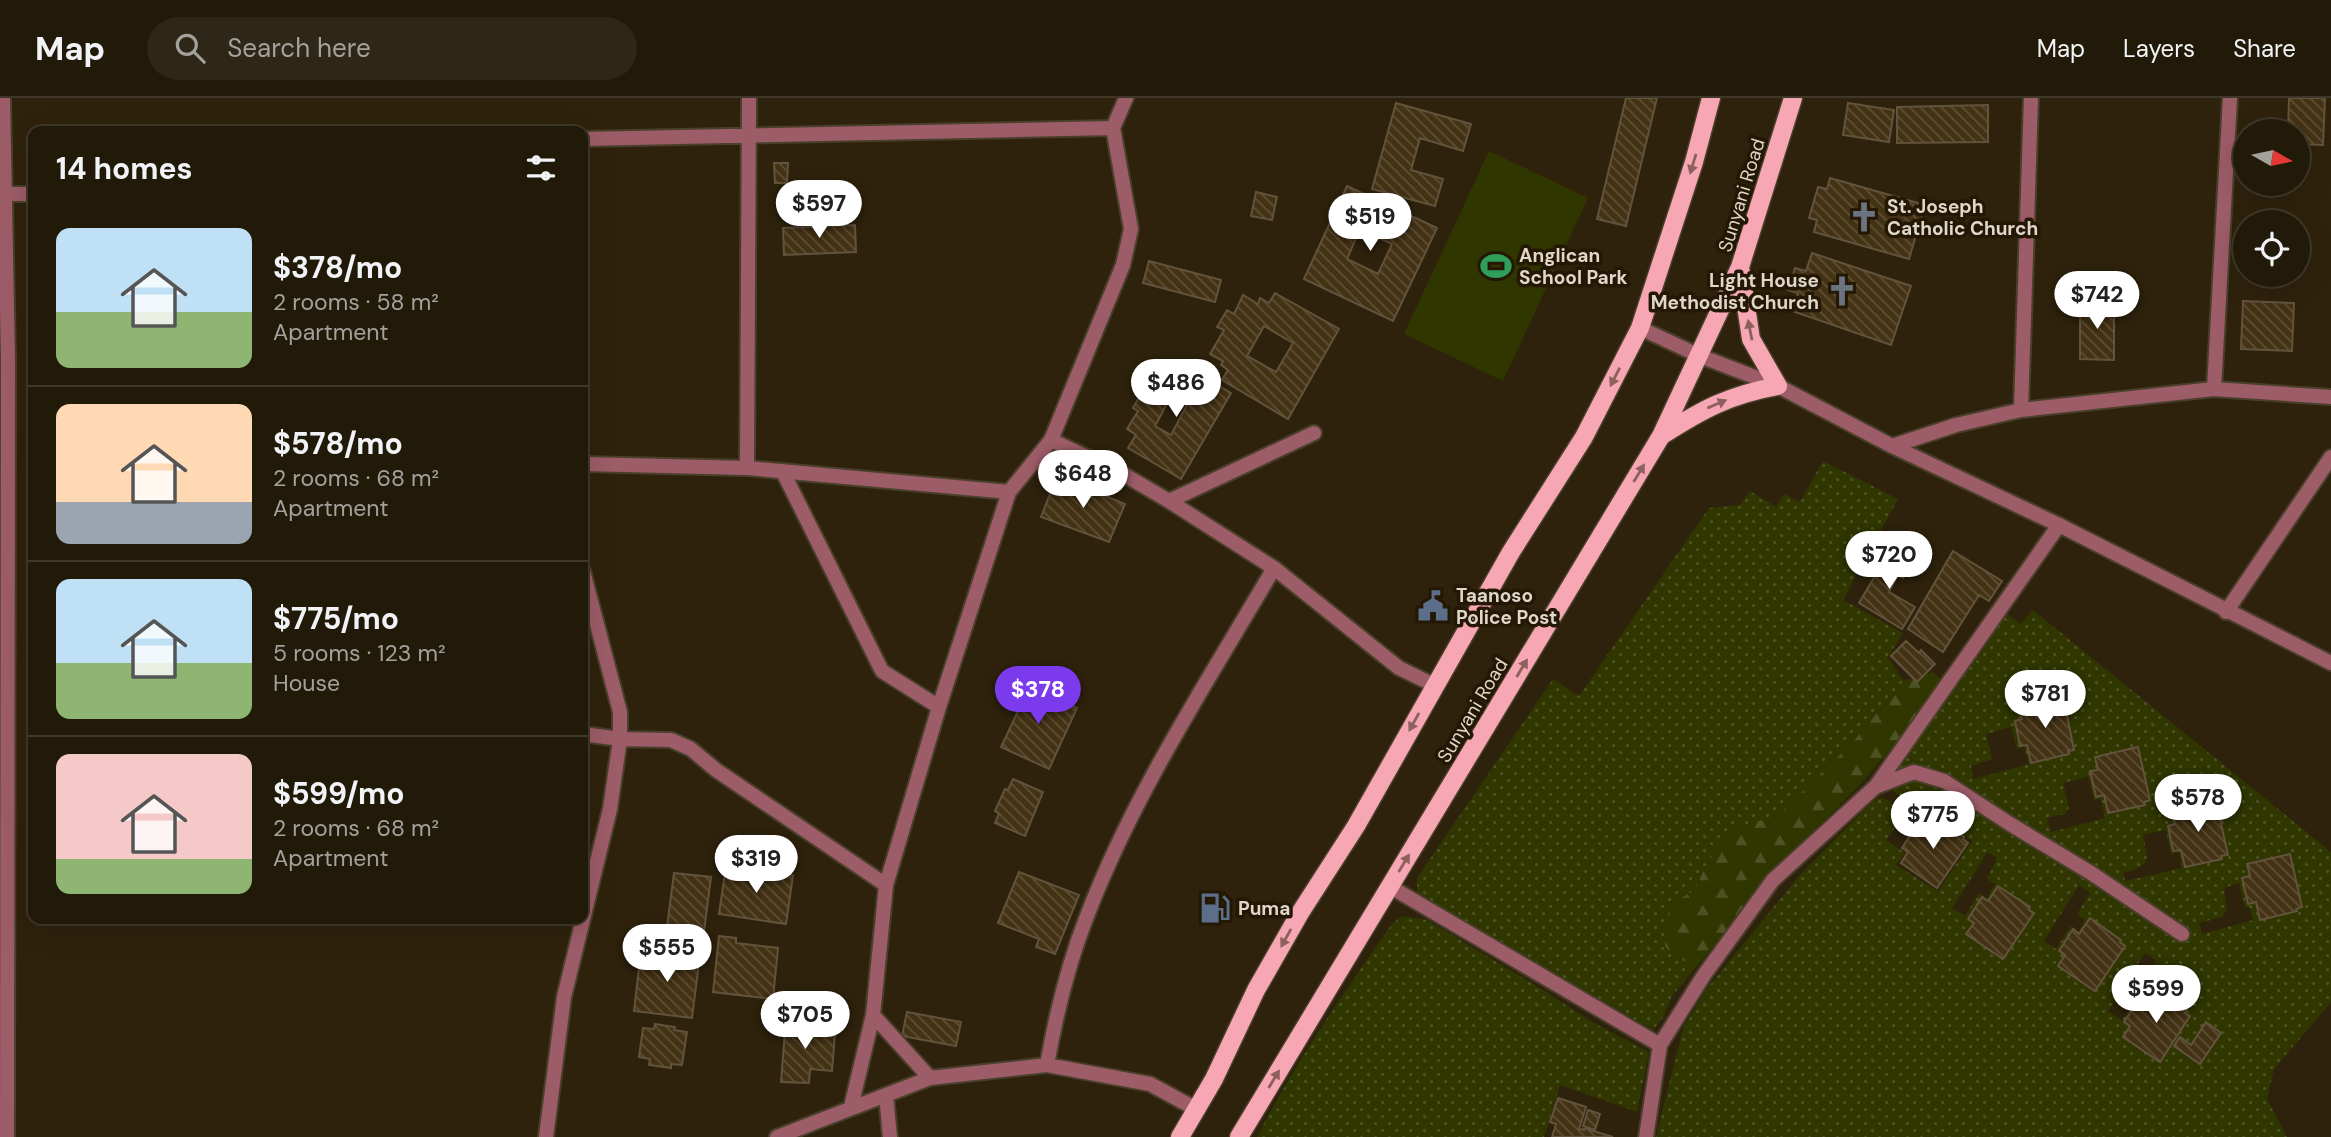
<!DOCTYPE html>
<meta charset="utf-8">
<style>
:root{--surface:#221a09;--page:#2e2717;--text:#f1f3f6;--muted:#a2a19c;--line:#3f382a;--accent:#7c3aed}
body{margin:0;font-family:"DM Sans",sans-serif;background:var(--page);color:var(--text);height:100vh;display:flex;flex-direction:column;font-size:26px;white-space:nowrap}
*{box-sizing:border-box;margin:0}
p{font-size:23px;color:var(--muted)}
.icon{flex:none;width:38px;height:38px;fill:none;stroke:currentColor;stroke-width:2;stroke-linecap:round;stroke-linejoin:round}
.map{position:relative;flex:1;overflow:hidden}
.side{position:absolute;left:28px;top:28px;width:560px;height:798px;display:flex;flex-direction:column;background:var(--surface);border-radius:14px;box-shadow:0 7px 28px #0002,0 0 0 2px var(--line)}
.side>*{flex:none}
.needle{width:46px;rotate:99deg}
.controls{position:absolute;left:2233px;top:21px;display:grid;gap:14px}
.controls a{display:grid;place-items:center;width:77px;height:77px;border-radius:50%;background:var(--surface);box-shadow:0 7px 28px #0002,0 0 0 2px var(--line);font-size:35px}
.price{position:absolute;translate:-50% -60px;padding:0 16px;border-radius:24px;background:#fff;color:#222;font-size:23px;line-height:46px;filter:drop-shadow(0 2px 4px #0008)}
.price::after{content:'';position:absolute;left:50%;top:42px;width:21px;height:16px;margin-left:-10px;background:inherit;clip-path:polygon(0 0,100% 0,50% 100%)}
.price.current{background:var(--accent);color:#fff}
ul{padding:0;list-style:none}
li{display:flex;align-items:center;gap:21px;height:175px;padding:0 28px}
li+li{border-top:2px solid var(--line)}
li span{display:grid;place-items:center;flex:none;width:196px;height:140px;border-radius:14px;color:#555}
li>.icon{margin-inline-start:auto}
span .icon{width:84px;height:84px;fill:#fffc;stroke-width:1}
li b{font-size:30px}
h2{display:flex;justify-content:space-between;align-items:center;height:84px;padding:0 28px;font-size:30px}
header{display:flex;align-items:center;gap:42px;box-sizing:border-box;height:98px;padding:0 35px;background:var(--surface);border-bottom:2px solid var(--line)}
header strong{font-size:33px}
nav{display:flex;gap:38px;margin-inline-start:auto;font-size:24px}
.search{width:490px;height:63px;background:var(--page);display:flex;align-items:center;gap:18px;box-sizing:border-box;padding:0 24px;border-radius:38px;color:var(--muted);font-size:26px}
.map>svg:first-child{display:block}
.grass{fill:url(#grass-dots);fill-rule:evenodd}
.forest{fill:url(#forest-firs)}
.garden{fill:#2f3600}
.building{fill:url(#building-back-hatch);stroke:#62533d;stroke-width:2;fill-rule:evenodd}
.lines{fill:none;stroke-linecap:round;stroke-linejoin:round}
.minor-casing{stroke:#4a3f2a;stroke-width:18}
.tertiary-casing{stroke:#4a3f2a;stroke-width:18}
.primary-casing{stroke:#4a3f2a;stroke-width:21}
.minor{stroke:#9c5c68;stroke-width:14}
.tertiary{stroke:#9c5c68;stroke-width:14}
.primary{stroke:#f7a7b4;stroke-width:18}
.oneway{fill:#8e605c}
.labels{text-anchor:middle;stroke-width:7;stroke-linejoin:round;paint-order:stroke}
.street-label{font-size:19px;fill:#dfd7ca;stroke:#241804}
.poi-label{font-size:19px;font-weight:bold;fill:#dfd7ca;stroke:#241804;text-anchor:start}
</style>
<header>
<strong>Map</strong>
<div class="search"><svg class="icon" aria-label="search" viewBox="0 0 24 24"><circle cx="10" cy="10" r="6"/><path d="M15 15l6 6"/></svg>Search here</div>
<nav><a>Map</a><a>Layers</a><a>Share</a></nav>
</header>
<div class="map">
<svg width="2331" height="1039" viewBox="0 0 2331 1039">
<defs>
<pattern id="grass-dots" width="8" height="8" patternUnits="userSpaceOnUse" patternTransform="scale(1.75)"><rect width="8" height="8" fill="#2f3600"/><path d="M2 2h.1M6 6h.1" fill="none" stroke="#4d5224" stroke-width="1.8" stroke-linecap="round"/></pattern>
<pattern id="forest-firs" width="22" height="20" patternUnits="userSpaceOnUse" patternTransform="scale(1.75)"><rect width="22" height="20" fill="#2f3600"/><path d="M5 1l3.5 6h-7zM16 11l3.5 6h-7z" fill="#4d5224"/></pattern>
<pattern id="building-back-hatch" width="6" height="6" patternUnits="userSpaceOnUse" patternTransform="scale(1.75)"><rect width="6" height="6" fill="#443214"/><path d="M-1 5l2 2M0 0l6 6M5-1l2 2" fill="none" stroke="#5f4f35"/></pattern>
</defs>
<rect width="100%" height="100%" fill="#2e220c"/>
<path class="grass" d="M1823 363 1898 401 1843 502 1903 535 1888 559 1904 583 1852 645 1778 718 1730 732 1705 769 1695 792 1669 807 1676 860 1697 868 1672 898 1664 918 1653 932 1417 795V780L1553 581 1579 598 1709 410 1740 407 1750 393 1776 409 1784 396 1800 404Z
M2033 512 2331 754V904L2274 971 2267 1001 2287 1039H1656L1683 930 1708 889 1799 778 1871 705 1879 700 1886 701 1906 714 1886 742 1905 755 1896 767 1938 793 1972 743 1933 716 1930 719 1893 693 1899 686 1893 673 2007 516 2021 526ZM2011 629 2017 651 2024 649 2029 666 1974 681 1971 668 1990 662 1992 659 1986 636ZM2088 679 2094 702 2101 701 2105 720 2051 734 2047 720 2065 716 2069 710 2063 685ZM2166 732 2171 756 2179 754 2182 770 2125 783 2123 775C2151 767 2149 764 2143 737ZM1988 754 1997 760 1987 781 1995 786 1987 800 1979 795 1965 818 1952 810ZM2239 785 2245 809H2249L2253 822 2202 836 2199 825 2222 819 2227 811 2224 790ZM2079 787 2090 795 2077 816 2085 822 2079 833 2071 828 2056 851 2044 843ZM2145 855 2156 862 2144 882 2152 891 2145 903 2138 898 2122 922 2108 913Z
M1402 818 1427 822 1535 887 1594 925 1649 954 1637 1014 1560 987 1544 1039H1257C1295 964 1344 895 1392 826Z"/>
<path class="forest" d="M1933 574 1944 584 1900 641 1856 691 1792 754 1697 868 1676 860 1665 848 1669 807 1695 792 1705 769 1730 732 1778 717 1852 645 1904 583Z"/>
<path class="garden" d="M1489 53 1588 100 1503 283 1404 236Z"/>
<path class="building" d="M1626 0H1657L1626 128 1597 121Z
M2289 0H2325L2323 47 2298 46V33H2288Z
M1396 5 1471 26 1463 53 1420 40 1411 72 1443 81 1435 108 1372 91Z
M1848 5 1894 12 1889 44 1843 37Z
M1988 7V44L1897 45V9Z
M774 65H788L787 85H775Z
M1830 80 1925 107 1909 161 1814 134 1817 122 1809 120 1818 89 1827 91Z
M1347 88 1437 130 1393 223 1304 181ZM1360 131 1392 146 1378 176 1347 161Z
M1256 94 1277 99 1272 122 1251 118Z
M852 95 854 120 792 124 791 99Z
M855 127 856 154 784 157 783 130Z
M1812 155 1911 188 1891 247 1792 213 1798 195 1788 192 1795 170 1806 173Z
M1149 163 1221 182 1215 204 1143 185Z
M1275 195 1339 231 1288 321 1222 282 1228 272 1221 267 1223 263 1210 256 1224 232 1217 229 1227 212 1234 216 1243 197 1258 206 1260 200 1269 205ZM1264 228 1293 245 1276 274 1247 258Z
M2243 203 2294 205 2292 253 2241 251Z
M2080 204 2114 205V262L2080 261Z
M1180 265 1231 295 1181 381 1128 350 1136 337 1127 331 1138 313 1133 310 1144 291 1150 295 1162 274 1171 279ZM1171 298 1187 307 1171 337 1155 328Z
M1057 378 1125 406 1109 444 1041 419Z
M1891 451 1913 464 1903 480 1898 477 1889 494 1915 509 1902 531 1859 505Z
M1953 453 2002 483 1989 503 1979 497 1943 554 1908 531Z
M1906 543 1919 555 1921 552 1935 566 1917 584 1891 558Z
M1027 586 1077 610 1049 671 1001 649 1020 609 1011 605 1018 589 1024 592Z
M2063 598 2074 652 2068 653 2069 656 2031 665 2027 647 2020 648 2015 623 2022 621 2019 608Z
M2138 649 2150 702 2144 704 2145 707 2108 715 2104 697 2096 699 2090 673 2098 672 2095 659Z
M1013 681 1043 694 1025 738 995 725 999 716 995 713 1005 691 1008 692Z
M2216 703 2228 757 2221 758 2222 761 2185 769 2181 752 2173 753 2168 728 2175 726 2172 713Z
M1933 717 1964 739 1963 741 1968 745 1937 790 1901 765 1908 754 1902 750 1916 728 1923 732Z
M2290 756 2302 809 2296 811 2297 813 2260 822 2256 804 2248 806 2242 780 2250 778 2247 766Z
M726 768 793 777 786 826 719 816Z
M1019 774 1079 797 1055 856 1036 849 1039 841 998 825Z
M674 775 711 779 702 849 665 844Z
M1998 788 2030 809 2029 812 2034 815 2003 861 1966 836 1974 825 1968 821 1982 799 1988 803Z
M2090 820 2121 842 2120 844 2125 848 2095 893 2058 868 2065 857 2059 853 2073 831 2079 836Z
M719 838 736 840V845L778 850 773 901 713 894Z
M648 851 700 857 692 920 634 913 640 862 647 863Z
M2155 891 2187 912 2185 915 2190 918 2160 964 2123 939 2130 928 2124 924 2139 902 2145 906Z
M907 914 961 924 956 948 902 938Z
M786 920 808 921V933L835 935 832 973 810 971 809 985 781 984Z
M2206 924 2221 935 2200 966 2174 948 2180 939 2191 947Z
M655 926 675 929 674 932 687 934 682 967 671 966V970L649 967 650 961 639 959 643 930 654 931Z
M1558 1000 1586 1009 1579 1031 1584 1032V1030L1613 1039H1552L1556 1026 1550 1024Z
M1588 1012 1600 1016 1595 1032 1583 1028Z"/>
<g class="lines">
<g class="minor-casing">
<path id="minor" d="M3 0 8 263 7 1039
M583 41 1113 30
M5 96H33
M2214 291 2230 0
M2021 312 2031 0
M1051 342 1123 376 1169 403 1274 470 1399 570 1434 587
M1892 348 1956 327 2021 312 2214 291 2331 299
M583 366 747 370 1009 394
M747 370 749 0
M783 374 882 573 939 609
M1169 403 1314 335
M2226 514 2331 359
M583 636 620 641 671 642 691 651 716 672 886 787
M1876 688 2059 427
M1389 788 1660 947
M873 917 930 980
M1047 967C1056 916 1068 866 1087 818 1134 695 1208 583 1274 470
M886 997 890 1039
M851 1009 873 917 886 787 939 609 1009 394 1051 342 1123 167 1131 131 1113 30 1126 0
M546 1039 564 899 610 711 620 641V614L583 473
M777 1039 930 980 1047 967 1150 986 1196 1011
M1646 1039 1660 947 1704 877 1773 782 1875 689 1914 674 1944 683 2010 726 2091 775 2182 836"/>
</g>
<g class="tertiary-casing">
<path id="tertiary" d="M1640 230 1700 258 1778 288 1892 348 2059 427 2331 565"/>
</g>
<g class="primary-casing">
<path id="primary" d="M1661 338C1703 311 1729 297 1778 288L1751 241 1740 169
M1180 1039 1214 981 1256 892 1300 815 1356 728 1511 454 1584 339 1640 230 1694 64 1711 0
M1239 1039 1661 338 1740 169 1793 0"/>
</g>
<use href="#minor" class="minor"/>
<use href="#tertiary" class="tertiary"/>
<use href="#primary" class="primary"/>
</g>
<defs><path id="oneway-solid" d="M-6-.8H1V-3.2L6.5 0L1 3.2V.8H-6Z" transform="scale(1.75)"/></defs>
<g class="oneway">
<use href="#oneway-solid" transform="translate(1693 66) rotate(107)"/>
<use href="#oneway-solid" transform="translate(1750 232) rotate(-101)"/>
<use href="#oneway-solid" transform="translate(1615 279) rotate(117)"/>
<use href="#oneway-solid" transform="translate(1717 306) rotate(-23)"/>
<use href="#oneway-solid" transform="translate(1639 375) rotate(-59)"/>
<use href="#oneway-solid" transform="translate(1522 570) rotate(-59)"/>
<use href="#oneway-solid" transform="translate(1414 624) rotate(119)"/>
<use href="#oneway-solid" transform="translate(1404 765) rotate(-59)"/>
<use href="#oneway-solid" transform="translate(1286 840) rotate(119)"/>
<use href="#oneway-solid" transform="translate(1274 981) rotate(-59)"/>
</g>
<defs>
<g id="church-bare" transform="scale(2.415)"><path d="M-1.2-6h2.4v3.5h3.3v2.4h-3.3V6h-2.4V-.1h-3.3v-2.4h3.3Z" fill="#6b7280" stroke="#241804" stroke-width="2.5" paint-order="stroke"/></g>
<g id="stadium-bare" transform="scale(2.415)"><path d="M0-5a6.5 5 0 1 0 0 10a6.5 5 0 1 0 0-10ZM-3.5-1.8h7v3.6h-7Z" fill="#2e9e5b" stroke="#241804" stroke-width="2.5" paint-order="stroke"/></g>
<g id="civic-bare" transform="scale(2.415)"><path d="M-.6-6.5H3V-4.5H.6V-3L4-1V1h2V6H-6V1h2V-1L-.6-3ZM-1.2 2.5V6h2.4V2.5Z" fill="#5c6f8a" stroke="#241804" stroke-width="2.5" paint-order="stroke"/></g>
<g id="fuel-bare" transform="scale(2.415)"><path d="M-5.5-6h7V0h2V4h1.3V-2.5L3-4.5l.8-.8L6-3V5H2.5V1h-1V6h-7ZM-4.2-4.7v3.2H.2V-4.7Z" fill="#5c6f8a" stroke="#241804" stroke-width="2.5" paint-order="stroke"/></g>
</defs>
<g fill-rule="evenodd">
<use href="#church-bare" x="1864" y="119"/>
<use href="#stadium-bare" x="1496" y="168"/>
<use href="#church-bare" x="1842" y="193"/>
<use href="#civic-bare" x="1433" y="508"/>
<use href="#fuel-bare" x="1215" y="810"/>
</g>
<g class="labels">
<g class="street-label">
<text transform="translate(1741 97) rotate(-73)" y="7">Sunyani Road</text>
<text transform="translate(1472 612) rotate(-59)" y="7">Sunyani Road</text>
</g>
<g class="poi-label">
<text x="1887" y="115">St. Joseph<tspan x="1887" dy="22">Catholic Church</tspan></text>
<text x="1519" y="164">Anglican<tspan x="1519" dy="22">School Park</tspan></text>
<text x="1819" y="189" text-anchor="end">Light House<tspan x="1819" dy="22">Methodist Church</tspan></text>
<text x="1456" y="504">Taanoso<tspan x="1456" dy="22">Police Post</tspan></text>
<text x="1238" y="817">Puma</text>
</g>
</g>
</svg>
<div class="controls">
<a><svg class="needle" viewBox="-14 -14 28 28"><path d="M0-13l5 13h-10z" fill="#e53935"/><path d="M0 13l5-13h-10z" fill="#a2a19c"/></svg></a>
<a><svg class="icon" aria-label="locate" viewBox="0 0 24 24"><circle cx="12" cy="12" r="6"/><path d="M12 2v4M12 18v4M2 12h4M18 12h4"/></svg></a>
</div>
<b class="price" style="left:819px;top:142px">$597</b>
<b class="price" style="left:1370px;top:155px">$519</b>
<b class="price" style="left:2097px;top:233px">$742</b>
<b class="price" style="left:1176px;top:321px">$486</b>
<b class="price" style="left:1083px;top:412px">$648</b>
<b class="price" style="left:1889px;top:493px">$720</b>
<b class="price current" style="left:1038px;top:628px">$378</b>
<b class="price" style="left:2045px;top:632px">$781</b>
<b class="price" style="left:2198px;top:736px">$578</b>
<b class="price" style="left:1933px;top:753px">$775</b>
<b class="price" style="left:756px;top:797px">$319</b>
<b class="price" style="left:667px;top:886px">$555</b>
<b class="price" style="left:2156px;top:927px">$599</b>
<b class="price" style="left:805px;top:953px">$705</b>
<section class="side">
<h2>14 homes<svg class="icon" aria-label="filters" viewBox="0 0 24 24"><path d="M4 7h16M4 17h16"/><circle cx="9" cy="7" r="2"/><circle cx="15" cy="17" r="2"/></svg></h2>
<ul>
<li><span style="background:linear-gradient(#bfe0f5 60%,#8fb573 0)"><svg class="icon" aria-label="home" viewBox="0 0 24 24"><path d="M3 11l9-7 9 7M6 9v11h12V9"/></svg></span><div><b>$378/mo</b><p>2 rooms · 58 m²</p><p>Apartment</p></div></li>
<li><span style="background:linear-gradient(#ffd9b3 70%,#9aa5b1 0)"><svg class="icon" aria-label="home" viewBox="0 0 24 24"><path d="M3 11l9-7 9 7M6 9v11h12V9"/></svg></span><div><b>$578/mo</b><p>2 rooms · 68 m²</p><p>Apartment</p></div></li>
<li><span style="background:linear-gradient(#bfe0f5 60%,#8fb573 0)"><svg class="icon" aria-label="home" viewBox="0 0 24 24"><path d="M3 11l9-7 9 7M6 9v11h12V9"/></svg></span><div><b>$775/mo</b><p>5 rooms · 123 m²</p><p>House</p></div></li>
<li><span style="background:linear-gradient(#f6c9c9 75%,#8fb573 0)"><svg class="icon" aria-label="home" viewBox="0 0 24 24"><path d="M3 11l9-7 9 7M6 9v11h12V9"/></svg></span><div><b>$599/mo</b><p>2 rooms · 68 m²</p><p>Apartment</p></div></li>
</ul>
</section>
</div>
